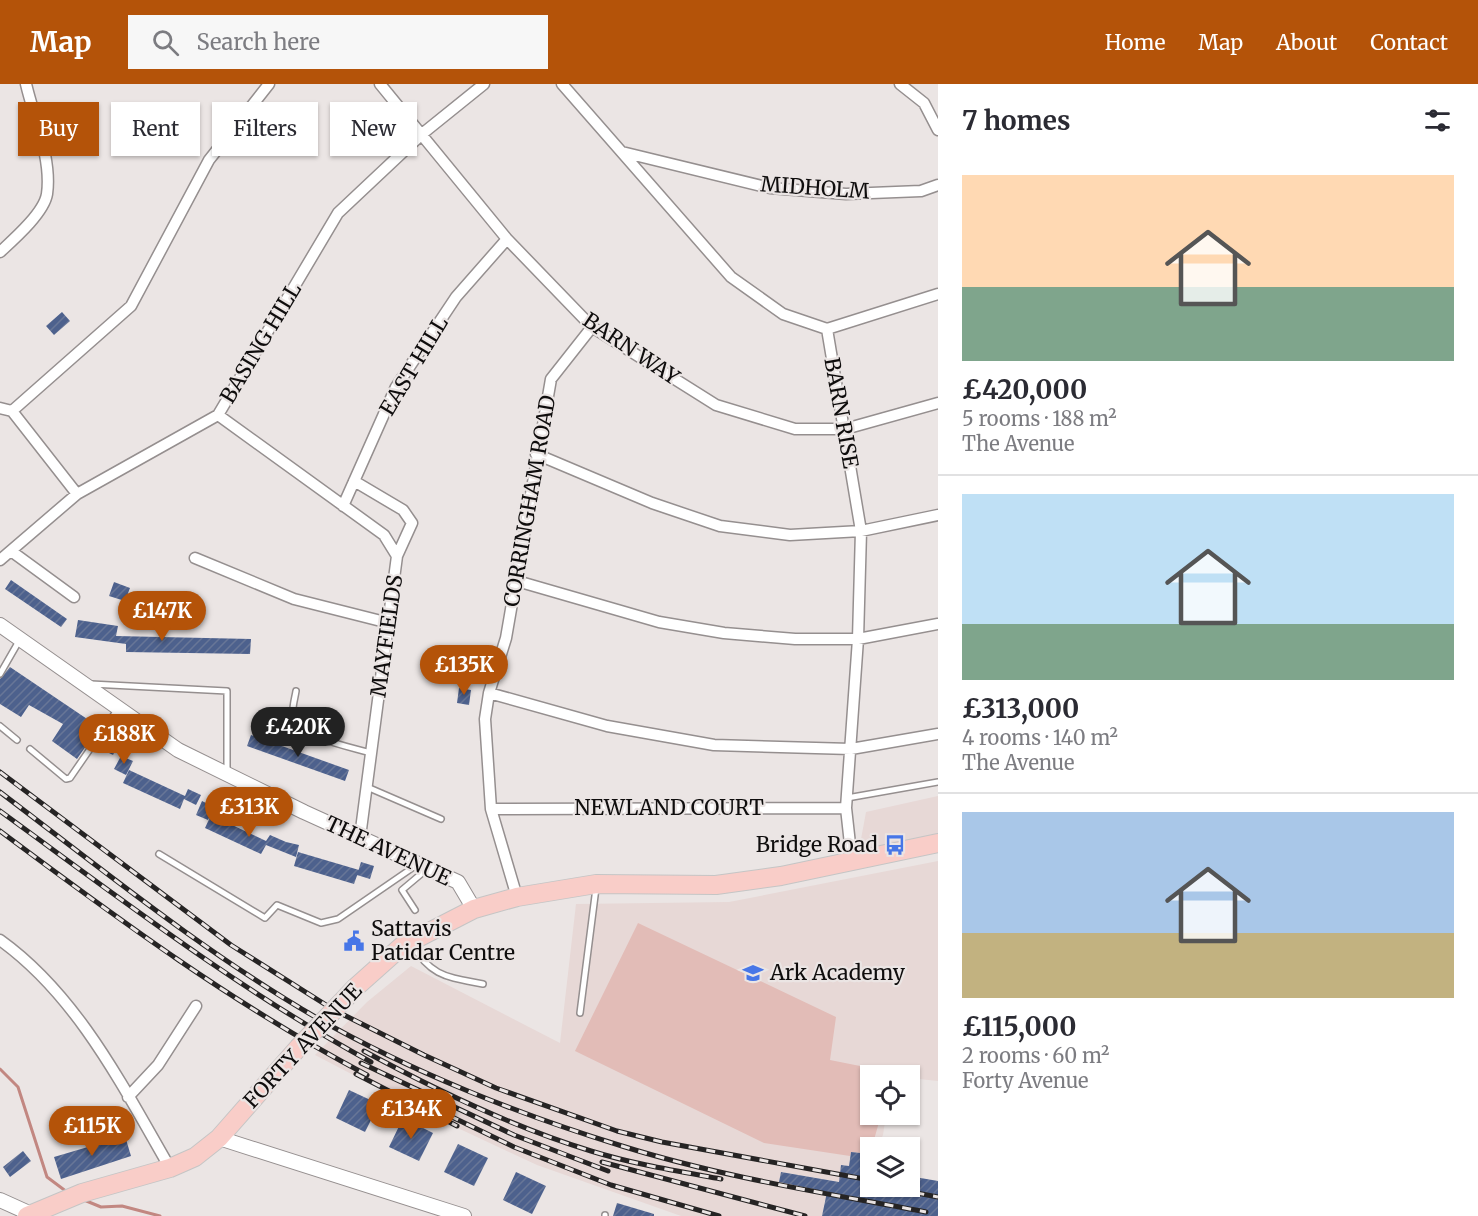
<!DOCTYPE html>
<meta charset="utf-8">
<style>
:root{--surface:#fff;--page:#f7f7f7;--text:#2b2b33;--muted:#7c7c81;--line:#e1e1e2;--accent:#b45309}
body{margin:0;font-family:Merriweather,serif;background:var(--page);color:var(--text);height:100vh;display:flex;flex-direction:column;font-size:22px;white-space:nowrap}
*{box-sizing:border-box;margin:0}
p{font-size:20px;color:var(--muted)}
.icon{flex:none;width:33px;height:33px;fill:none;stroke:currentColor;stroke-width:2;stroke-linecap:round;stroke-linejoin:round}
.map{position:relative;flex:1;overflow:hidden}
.details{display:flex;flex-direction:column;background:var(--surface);width:540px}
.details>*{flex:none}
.hud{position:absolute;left:18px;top:18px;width:570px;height:54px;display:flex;gap:12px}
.tools{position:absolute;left:860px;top:981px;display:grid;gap:12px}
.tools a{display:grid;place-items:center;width:60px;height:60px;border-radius:0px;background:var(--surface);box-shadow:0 2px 4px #0004;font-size:30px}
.price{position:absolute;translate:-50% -51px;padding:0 14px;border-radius:21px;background:var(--accent);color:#fff;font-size:20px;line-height:39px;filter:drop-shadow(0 2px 3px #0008)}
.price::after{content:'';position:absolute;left:50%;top:36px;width:18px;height:14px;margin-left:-9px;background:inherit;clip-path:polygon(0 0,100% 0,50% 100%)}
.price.on{background:#222;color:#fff}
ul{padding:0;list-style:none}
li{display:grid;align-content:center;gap:12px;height:318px;padding:0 24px}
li+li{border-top:2px solid var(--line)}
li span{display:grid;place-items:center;height:186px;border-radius:0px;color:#555}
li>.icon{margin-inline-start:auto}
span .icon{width:108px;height:108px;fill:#fffc;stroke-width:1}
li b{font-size:26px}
h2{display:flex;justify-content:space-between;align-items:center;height:72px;padding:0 24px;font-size:26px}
.chip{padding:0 21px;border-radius:0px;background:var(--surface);box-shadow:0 2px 4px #0004;font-size:21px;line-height:54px}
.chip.on{background:var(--accent);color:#fff}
header{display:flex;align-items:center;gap:36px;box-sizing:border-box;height:84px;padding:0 30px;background:var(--accent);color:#fff}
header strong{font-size:28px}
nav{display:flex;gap:33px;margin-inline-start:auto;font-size:21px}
.search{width:420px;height:54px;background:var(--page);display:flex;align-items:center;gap:15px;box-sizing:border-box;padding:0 21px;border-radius:0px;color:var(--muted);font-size:22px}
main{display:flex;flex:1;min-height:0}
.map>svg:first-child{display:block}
.built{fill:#e7d8d6}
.park{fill:#e2bcb7}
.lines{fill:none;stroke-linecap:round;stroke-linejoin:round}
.stream{stroke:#c28781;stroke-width:3}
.building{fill:url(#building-hatch)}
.service-casing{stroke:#958f8f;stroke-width:8}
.minor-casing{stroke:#958f8f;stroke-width:13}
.tertiary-casing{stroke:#958f8f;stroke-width:16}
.primary-casing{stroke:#c5c5c5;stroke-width:20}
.service{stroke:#fff;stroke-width:5}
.minor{stroke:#fff;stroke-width:10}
.tertiary{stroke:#fff;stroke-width:14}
.primary{stroke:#f9cdc8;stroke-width:18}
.rail-casing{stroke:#262424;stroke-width:5}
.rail{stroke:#ebe5e4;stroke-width:3;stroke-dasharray:9;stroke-linecap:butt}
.primary-bridge-casing{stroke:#c5c5c5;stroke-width:20;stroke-linecap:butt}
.primary-bridge{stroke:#f9cdc8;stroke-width:18}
.labels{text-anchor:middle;stroke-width:4.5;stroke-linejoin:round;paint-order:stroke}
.street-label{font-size:21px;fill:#0f0d0d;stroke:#ebe5e4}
.poi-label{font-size:21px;fill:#0f0d0d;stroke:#ebe5e4;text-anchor:start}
</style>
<header>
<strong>Map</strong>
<div class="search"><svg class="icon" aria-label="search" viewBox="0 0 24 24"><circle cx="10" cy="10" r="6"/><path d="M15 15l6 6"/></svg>Search here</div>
<nav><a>Home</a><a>Map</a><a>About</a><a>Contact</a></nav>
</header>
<main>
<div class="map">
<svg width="938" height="1132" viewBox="0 0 938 1132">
<defs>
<pattern id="building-hatch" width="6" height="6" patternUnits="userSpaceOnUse" patternTransform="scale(1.5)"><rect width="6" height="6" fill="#4d618d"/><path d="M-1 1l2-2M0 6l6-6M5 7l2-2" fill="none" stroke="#687697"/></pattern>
</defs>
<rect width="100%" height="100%" fill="#ebe5e4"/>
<path class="built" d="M938 712V751L859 766 866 728Z
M938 777V997L909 994V992H870V1030L886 1031 883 1051 877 1063 870 1064V1070L851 1068 849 1082 841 1081 846 1099 781 1088 779 1098 844 1111 842 1119 825 1116 822 1132H681L537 1081 430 1031 315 971 367 918 411 882 560 959 576 820 729 818Z"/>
<path class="park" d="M638 839 836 933 830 976 890 988 889 991 870 992V1030L881 1031 870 1070 851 1068 850 1072 764 1059 575 967Z"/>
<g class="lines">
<path class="stream" d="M0 985 18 1003 47 1093 67 1108
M84 1116 101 1123 122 1122 160 1132"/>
</g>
<path class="building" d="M62 228 70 237 54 251 46 242Z
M11 496 67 535 61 543 5 505Z
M114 498 130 504 125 517 109 512Z
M78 536 118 542 116 552 251 555 250 570 126 568V560L75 553Z
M10 583 99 643 77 675 52 657 63 640 29 621 21 633 0 620V595Z
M459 604 471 606 469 621 457 619Z
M107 649 121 655 113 671 97 663Z
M251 651 349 686 345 697 247 662Z
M121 672 133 677 126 691 114 685Z
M129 686 185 712 188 705 201 711 196 721 184 715 180 725 123 699Z
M202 717 214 723 208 736 196 731Z
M211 731 266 757 270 751 286 758 299 761 296 773 266 761 261 770 205 744Z
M298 768 359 786 354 800 294 782Z
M361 778 374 782 370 795 357 791Z
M349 1006 379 1020 365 1048 336 1034Z
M403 1034 433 1049 419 1077 389 1063Z
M125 1052 131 1072 61 1095 54 1073Z
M458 1060 488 1074 474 1102 444 1088Z
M23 1067 31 1077 10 1093 3 1083Z
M851 1068 870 1070V1103L909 1110V1092L938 1097V1132H822L827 1108 779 1098 781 1088 839 1098 841 1081 849 1082Z
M516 1088 546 1102 532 1130 503 1116Z
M617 1119 654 1130V1132H613Z"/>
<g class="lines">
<g class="service-casing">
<path id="service" d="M0 590 19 557
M91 600 227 607V690
M296 607C295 614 292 623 293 630 296 654 352 663 371 669
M0 642 17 656
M30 665 66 695 70 694 117 626
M367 703 441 735
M847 714 938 698
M159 770 265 834 277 821 321 839 338 835 418 780
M415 826 402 806 427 785
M411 859C431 893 447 893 483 900
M580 929 596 804
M605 1132V1131"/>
</g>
<g class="minor-casing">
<path id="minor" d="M380 0 507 155 592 243 716 321 795 345H845L938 319
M562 0 731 193 783 230 827 245
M900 0 924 19 938 46
M622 68 770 104 846 110 921 107 938 101
M0 168C13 156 44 129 47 110 52 75 34 34 26 0
M827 245 861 447 858 555 846 724 852 778
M827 245 938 210
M0 324 12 327 77 410
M12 327 131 222 209 76 269 0
M218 331 384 451 397 472 360 753
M536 370 652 419 720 442 790 451 861 447 938 431
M354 397 403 426 412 439 397 472
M343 422 396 303 456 213 507 155
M11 467 74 513
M195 474 294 515 389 539
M0 476 77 410 218 331 338 129 422 50 484 0
M517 497 659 538 724 549 795 555H858L938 540
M489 609 607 642 714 661 851 665 938 650
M491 725 846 724
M517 813 491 725 485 635 489 609 506 554 551 295 592 243
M0 856C78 912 123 1003 170 1084
M128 1013 158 981 196 922"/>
</g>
<g class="tertiary-casing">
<path id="tertiary" d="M0 541 178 666 304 728 458 798 474 825
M219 1054 464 1132
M0 1116 31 1130"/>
</g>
<g class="primary-casing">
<path id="primary" d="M356 903 402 862 474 825 517 813 596 800 716 801 781 792 938 759
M27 1132 82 1109 170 1084 195 1073 219 1054 298 964"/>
</g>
<use href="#service" class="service"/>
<use href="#minor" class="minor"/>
<use href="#tertiary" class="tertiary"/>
<use href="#primary" class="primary"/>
<g class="rail-casing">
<path id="rail" d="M0 688 231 861 334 926 424 971 496 1004 617 1047 662 1058 870 1096
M0 708C103 786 205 869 317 934 410 987 520 1031 622 1062 721 1093 825 1109 926 1128
M0 727C121 815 239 906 371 978
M0 747C118 835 236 922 367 991
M364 967C436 1006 512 1043 591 1067 633 1080 677 1087 721 1095
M361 979 514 1051 608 1087
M356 990 457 1042
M450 1032 514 1063 611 1101 719 1132
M602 1078 805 1132
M880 1102 938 1113"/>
</g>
<use href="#rail" class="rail"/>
<g class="primary-bridge-casing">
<path id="primary-bridge" d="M298 964 356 903"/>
</g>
<use href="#primary-bridge" class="primary-bridge"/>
</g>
<defs>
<g id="bus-bare" transform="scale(1.62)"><path d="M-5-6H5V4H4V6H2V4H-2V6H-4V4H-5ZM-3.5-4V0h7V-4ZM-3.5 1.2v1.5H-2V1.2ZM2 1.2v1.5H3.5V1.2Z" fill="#4776e7" stroke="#ebe5e4" stroke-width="2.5" paint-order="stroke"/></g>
<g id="civic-bare" transform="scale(1.62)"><path d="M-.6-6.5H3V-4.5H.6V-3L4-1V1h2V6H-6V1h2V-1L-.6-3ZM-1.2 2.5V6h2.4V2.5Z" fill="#4776e7" stroke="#ebe5e4" stroke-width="2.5" paint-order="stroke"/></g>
<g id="school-bare" transform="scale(1.62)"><path d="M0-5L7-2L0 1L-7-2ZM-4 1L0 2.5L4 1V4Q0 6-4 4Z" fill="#4776e7" stroke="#ebe5e4" stroke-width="2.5" paint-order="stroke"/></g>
</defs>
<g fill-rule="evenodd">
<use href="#bus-bare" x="895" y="761"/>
<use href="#civic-bare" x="354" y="857"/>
<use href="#school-bare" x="753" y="889"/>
</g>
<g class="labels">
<g class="street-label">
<text transform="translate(815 104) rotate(4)" y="7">MIDHOLM</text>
<text transform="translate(261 259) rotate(-59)" y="7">BASING HILL</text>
<text transform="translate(631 265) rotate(34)" y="7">BARN WAY</text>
<text transform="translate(414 282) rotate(-59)" y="7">EAST HILL</text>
<text transform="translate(841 329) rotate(80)" y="7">BARN RISE</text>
<text transform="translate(530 417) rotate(-80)" y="7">CORRINGHAM ROAD</text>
<text transform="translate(387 552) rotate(-82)" y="7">MAYFIELDS</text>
<text x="669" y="731">NEWLAND COURT</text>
<text transform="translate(388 767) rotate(25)" y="7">THE AVENUE</text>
<text transform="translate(303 962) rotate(-47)" y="7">FORTY AVENUE</text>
</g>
<g class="poi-label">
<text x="878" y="768" text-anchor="end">Bridge Road</text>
<text x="371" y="852">Sattavis<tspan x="371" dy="24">Patidar Centre</tspan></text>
<text x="770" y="896">Ark Academy</text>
</g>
</g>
</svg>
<div class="tools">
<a><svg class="icon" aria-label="locate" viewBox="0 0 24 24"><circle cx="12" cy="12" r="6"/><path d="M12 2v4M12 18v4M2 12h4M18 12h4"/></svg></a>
<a><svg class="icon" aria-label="layers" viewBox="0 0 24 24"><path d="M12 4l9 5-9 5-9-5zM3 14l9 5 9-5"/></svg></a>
</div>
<b class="price" style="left:162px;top:558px">£147K</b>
<b class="price" style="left:464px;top:612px">£135K</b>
<b class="price on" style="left:298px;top:674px">£420K</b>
<b class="price" style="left:124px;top:681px">£188K</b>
<b class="price" style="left:249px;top:754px">£313K</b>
<b class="price" style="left:411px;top:1056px">£134K</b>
<b class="price" style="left:92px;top:1073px">£115K</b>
<div class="hud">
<a class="chip on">Buy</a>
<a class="chip">Rent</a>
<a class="chip">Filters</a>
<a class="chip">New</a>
</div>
</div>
<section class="details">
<h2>7 homes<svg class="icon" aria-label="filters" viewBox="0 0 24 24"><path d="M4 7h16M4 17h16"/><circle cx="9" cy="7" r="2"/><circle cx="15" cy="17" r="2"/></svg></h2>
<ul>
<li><span style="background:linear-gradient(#ffd9b3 60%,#7fa58c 0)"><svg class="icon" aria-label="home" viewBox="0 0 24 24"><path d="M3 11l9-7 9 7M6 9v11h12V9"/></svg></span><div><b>£420,000</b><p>5 rooms · 188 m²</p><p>The Avenue</p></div></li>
<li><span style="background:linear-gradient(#bfe0f5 70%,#7fa58c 0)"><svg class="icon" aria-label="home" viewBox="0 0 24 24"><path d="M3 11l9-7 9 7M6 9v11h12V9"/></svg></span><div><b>£313,000</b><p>4 rooms · 140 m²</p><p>The Avenue</p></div></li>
<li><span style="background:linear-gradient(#a9c7e8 65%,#c2b280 0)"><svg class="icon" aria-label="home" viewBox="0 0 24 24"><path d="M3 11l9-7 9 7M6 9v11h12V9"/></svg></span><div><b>£115,000</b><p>2 rooms · 60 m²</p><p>Forty Avenue</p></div></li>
</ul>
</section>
</main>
